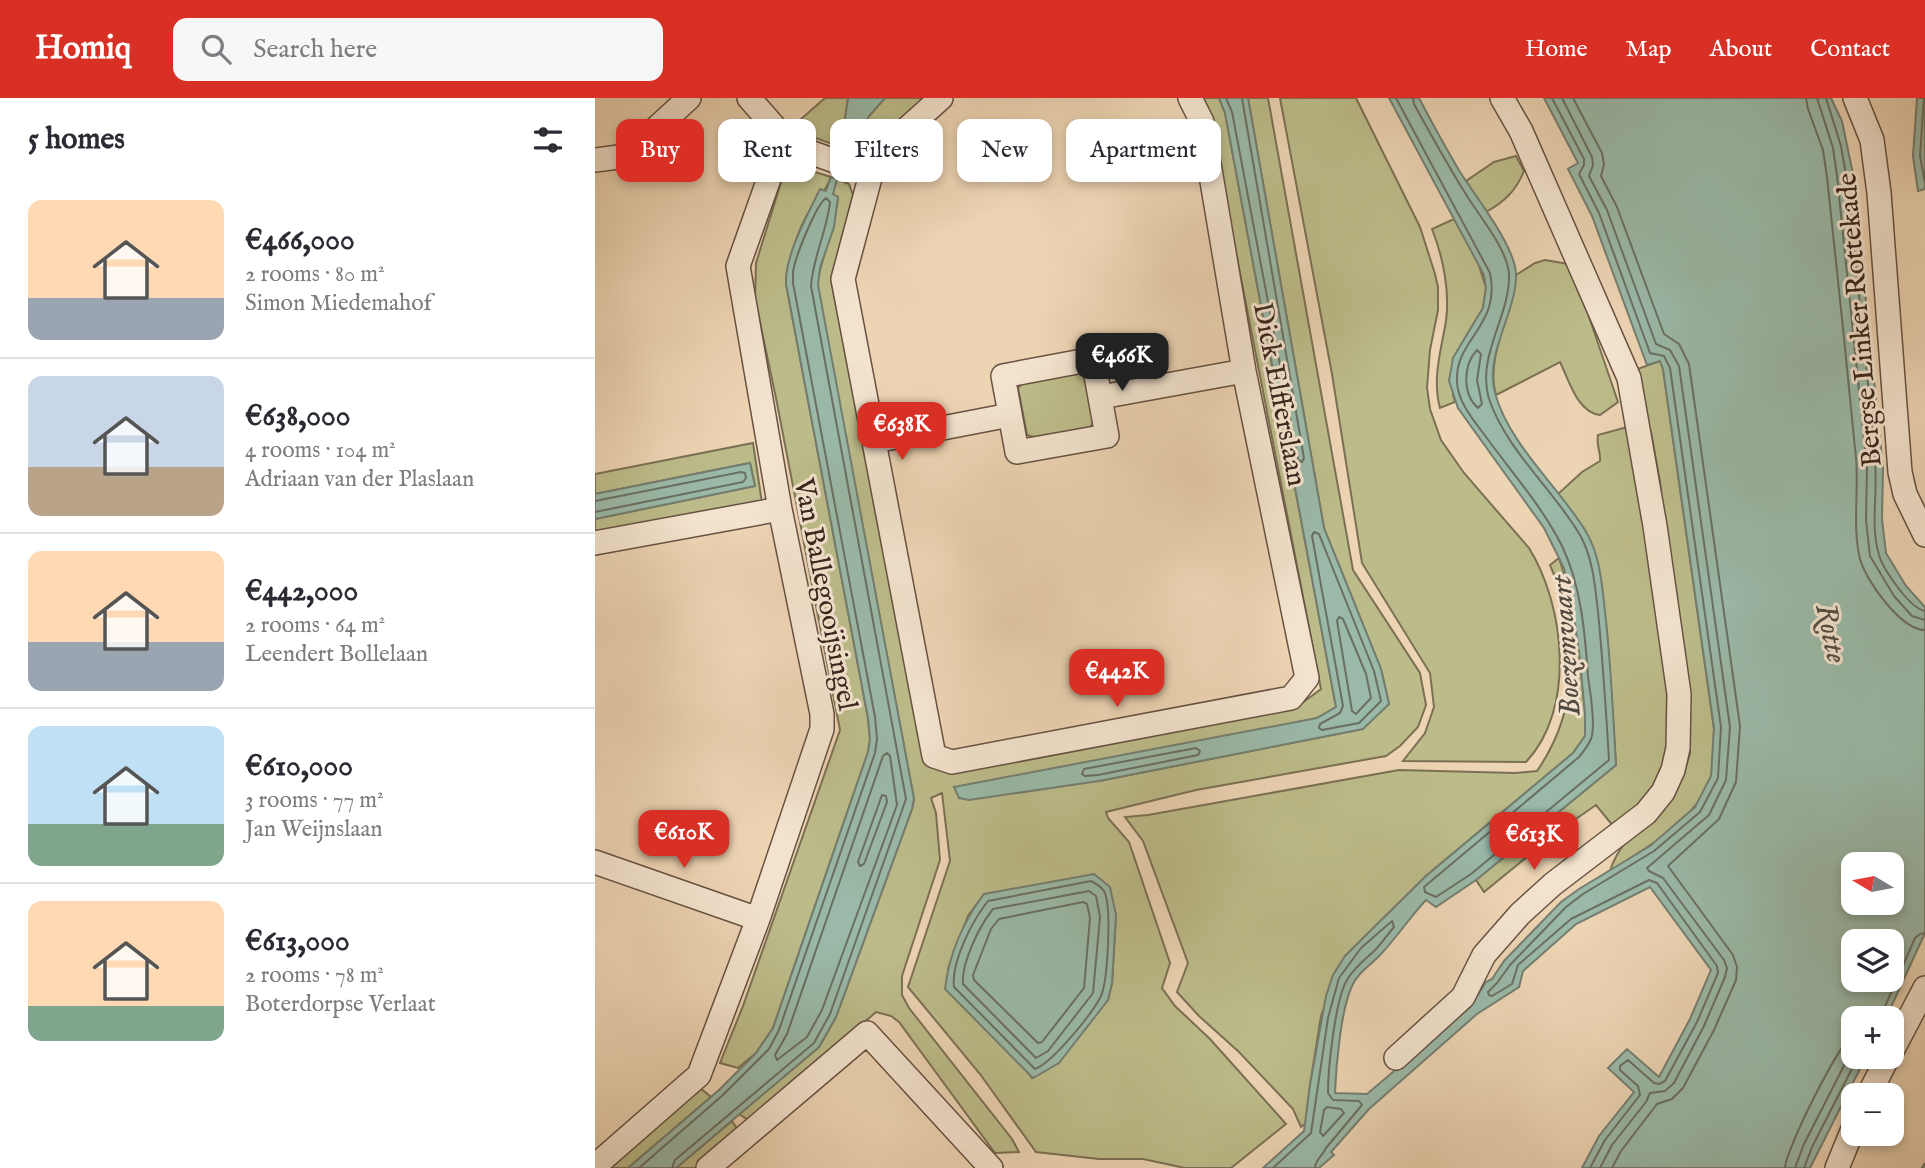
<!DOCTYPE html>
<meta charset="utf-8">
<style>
:root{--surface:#fff;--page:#f7f7f7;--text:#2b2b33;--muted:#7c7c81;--line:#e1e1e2;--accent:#d93025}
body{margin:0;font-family:"IM FELL English",serif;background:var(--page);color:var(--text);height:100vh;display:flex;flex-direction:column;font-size:26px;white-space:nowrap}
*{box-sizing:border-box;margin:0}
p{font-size:23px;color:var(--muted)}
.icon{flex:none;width:38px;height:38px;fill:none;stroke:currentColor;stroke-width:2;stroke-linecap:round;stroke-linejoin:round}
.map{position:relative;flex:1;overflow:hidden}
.drawer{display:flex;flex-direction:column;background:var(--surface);width:595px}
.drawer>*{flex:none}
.banner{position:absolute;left:21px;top:21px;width:665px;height:63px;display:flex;gap:14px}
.needle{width:46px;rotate:280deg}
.buttons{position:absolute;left:1246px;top:754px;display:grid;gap:14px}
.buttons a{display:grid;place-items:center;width:63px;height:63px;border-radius:14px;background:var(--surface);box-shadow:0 4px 10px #0003;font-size:35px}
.price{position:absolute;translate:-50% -60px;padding:0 16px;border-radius:14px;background:var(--accent);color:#fff;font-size:23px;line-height:46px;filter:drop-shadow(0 2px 4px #0008)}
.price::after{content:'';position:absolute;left:50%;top:42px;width:21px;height:16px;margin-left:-10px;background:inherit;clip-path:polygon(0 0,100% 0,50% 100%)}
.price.on{background:#222;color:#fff}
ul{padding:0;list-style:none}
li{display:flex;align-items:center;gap:21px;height:175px;padding:0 28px}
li+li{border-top:2px solid var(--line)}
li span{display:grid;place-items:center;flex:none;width:196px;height:140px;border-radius:14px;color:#555}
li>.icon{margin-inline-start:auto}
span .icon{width:84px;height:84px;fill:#fffc;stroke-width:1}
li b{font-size:30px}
h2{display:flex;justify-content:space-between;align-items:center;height:84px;padding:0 28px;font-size:30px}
.chip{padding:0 24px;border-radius:14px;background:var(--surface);box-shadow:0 4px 10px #0003;font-size:24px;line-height:63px}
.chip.on{background:var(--accent);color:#fff}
header{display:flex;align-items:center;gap:42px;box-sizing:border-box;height:98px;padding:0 35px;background:var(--accent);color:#fff}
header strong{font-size:33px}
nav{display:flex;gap:38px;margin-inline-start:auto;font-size:24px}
.search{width:490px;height:63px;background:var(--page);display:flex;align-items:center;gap:18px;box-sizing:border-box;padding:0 24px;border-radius:14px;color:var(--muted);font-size:26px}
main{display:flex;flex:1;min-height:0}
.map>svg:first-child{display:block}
.green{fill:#bcbc8a;stroke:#7b7054;stroke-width:2;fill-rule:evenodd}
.water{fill:#9ab9a8;stroke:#747e70;stroke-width:2;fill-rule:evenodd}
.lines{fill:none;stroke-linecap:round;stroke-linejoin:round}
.shore{stroke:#6a6f62;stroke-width:2}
.stream{stroke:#747e70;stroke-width:6}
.minor-casing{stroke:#675142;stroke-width:26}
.minor{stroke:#f3e3ce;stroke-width:23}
.labels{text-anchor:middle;stroke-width:6;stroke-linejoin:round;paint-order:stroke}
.street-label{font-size:28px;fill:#3a251d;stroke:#f3e3ce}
.water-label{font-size:30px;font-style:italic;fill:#524a40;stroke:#f3e3ce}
</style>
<header>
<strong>Homiq</strong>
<div class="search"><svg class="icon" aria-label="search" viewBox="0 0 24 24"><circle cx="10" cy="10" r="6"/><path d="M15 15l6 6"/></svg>Search here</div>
<nav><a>Home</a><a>Map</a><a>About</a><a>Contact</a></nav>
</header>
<main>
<section class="drawer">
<h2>5 homes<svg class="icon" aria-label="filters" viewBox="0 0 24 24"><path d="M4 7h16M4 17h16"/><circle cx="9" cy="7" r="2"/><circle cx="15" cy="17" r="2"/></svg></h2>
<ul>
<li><span style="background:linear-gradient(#ffd9b3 70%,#9aa5b1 0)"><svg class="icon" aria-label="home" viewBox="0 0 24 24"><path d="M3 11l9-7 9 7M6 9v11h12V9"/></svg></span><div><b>€466,000</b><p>2 rooms · 80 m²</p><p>Simon Miedemahof</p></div></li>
<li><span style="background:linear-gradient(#c9d6e8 65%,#b9a48a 0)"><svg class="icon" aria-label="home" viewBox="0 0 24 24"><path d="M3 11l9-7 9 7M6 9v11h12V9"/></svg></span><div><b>€638,000</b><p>4 rooms · 104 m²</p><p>Adriaan van der Plaslaan</p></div></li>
<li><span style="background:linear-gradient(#ffd9b3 65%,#9aa5b1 0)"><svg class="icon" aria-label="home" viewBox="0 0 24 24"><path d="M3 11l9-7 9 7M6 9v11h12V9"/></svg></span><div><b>€442,000</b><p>2 rooms · 64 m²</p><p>Leendert Bollelaan</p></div></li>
<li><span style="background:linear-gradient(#bfe0f5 70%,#7fa58c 0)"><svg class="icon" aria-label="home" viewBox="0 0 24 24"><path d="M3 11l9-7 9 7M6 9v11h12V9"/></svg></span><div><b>€610,000</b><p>3 rooms · 77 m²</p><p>Jan Weijnslaan</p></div></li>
<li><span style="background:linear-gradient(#ffd9b3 75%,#7fa58c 0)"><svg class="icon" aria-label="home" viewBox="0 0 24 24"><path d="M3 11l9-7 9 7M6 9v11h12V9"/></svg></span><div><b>€613,000</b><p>2 rooms · 78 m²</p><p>Boterdorpse Verlaat</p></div></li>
</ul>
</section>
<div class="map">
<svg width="1330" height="1070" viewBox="0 0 1330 1070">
<rect width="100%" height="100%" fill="#edd4b3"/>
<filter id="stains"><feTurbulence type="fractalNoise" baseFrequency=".00286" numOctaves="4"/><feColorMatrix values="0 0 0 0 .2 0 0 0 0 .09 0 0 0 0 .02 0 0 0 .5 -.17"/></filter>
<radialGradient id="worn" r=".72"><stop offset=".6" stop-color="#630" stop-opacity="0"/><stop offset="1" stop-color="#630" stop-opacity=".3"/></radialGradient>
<path class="green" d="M230 0H253L246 49 203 34 198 28Z
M290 0H331L278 47 269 46 266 55 252 50 256 39 263 38 274 18Z
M604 0H624L630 15 741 609 722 620 504 683 767 631 794 606 786 571 729 430 653 0H673L758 472 825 575 831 607 823 629 805 648 791 658 601 692 511 714 513 720 534 744 575 865 567 890 580 908 615 941 691 1026 636 1070H590L548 1061H504L441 1054 385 976 313 889 355 763 347 695 336 700 341 715 345 762 307 878V897L314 910 417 1041 424 1054 400 1055 304 924 296 918 281 914 156 1024 144 1016 224 949 241 919 317 711 319 701 222 187C227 157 239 130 243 99L237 96 242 81 254 86 258 97 236 181 329 664 356 675 703 608 726 591 615 21ZM389 796 521 817 517 885 513 902 437 980 353 871 373 818Z
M685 0H761L825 129 840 176 843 189V212L835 252 832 290 835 311 846 342 869 375 934 450C970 508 981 611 931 664L808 663 830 635 839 609 835 575 767 465 737 276Z
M921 58 929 73C921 93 909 104 891 114L871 83 899 64Z
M197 67 236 79C231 93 223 100 215 112 205 127 190 168 191 186L273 620 275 641 273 654 178 930 161 955 143 970 125 965 148 908 245 632 181 300 160 201 161 165 188 78Z
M859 121 882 161 891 190 888 210 858 260V297L860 304 845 310C837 280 846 253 851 223 855 193 848 159 837 131Z
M950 162 973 166 993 216 1023 304 1005 317C982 314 974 282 965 264L901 297C890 262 917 213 921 177L940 165Z
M1065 263 1068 271 1119 630C1118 645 1120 664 1116 679 1103 721 1050 751 1015 773 1025 740 1053 725 1075 701 1085 689 1091 670 1095 655L1065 384 1056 334 1031 275Z
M483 273 492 278 501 321 495 329 442 340 432 337 423 290 428 284Z
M1036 328 1078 630 1060 695 1019 729 1001 707 965 732 889 794 881 782 1021 667 1012 534 1003 466 990 432 963 396 987 374 1005 363C1006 354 1001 348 1003 337Z
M158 345 167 405 0 437V421L160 388 155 365 0 396V376Z
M964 460 976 499 984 553 990 615V638L978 655 831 778 750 858 726 918 715 987 711 1025 706 1029 698 1011 644 954 604 918 582 894 593 865 548 743 530 719 553 717 804 672 920 675 942 673C985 611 985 536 955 467Z
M104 989 116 999 33 1070H12Z
M137 1023 144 1034 103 1070H81Z"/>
<path class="water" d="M253 0H290L274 18 263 38 256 40 252 50 246 49Z
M624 0H653L729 430 786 571 794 606 768 631 504 683 374 702 364 700 359 689 722 620 741 609 630 15Z
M794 0H824C837 25 851 50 865 74 881 99 920 148 921 176 922 214 889 256 900 295 914 346 962 387 990 432 1005 456 1007 486 1010 514 1016 565 1018 616 1021 667L881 782 841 809 831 802C815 819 802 839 786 856 776 867 763 874 757 888 746 911 741 968 740 995L772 996 875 909 891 884 897 881 909 863 966 804 984 791 1055 748 1100 709 1116 678 1119 630 1068 271 1065 263 1052 267 997 118 973 71 983 65 949 0H1236L1247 23 1258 76 1288 370 1287 421 1291 455 1311 488 1330 509V835L1291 920H1258V959H1271L1215 1070H987L1004 1038 1039 994 1013 970 1032 951 1064 979 1095 921 1116 872 1055 789 981 826 928 873 924 889 882 916 774 1011 736 1054 739 1057 724 1070H668L709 1033 715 987 731 898 738 877 750 858 831 778 978 655 990 638V615L984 553 976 499 969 470 949 430 863 310 854 283 858 260 888 210 891 190 889 177ZM1258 766H1297V805H1258ZM1258 844H1297V882H1258Z
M1322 0H1330V91L1323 93 1318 58Z
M236 79 242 81 238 96 243 99 239 129 225 170 223 187 319 701 317 711 241 919 224 949 81 1070H33L124 992 161 955 178 930 273 654 275 641 273 620 191 186C190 157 212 118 225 91L231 93Z
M155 365 160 388 0 421V396Z
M499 776 515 789 521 817 517 885 513 902 464 965 438 980 350 891C354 857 368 824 389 796Z"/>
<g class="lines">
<path class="shore" d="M631 0 637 14 703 362 707 364 709 360 647 0
M801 0 895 175C906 228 860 241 862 283 862 305 882 326 894 343 919 377 948 410 967 448 986 487 990 535 993 578 995 594 1001 627 996 641 993 648 988 654 984 659L829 789 830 794 841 799 876 776 1014 662C1011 613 1008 563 1003 514 1000 488 998 460 985 437 958 391 912 353 894 301 881 258 915 219 914 177 913 152 885 119 872 98 853 68 836 37 819 6L818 0
M957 0 989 61V67L984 76 1004 115 1055 255 1069 258 1075 270 1126 629 1123 680 1105 714 1059 753 988 796 971 809 915 867 902 885 893 894 894 897 897 898 917 886 923 867 976 821 1054 782 1062 785 1122 868 1123 875 1102 924 1070 983 1064 986 1059 985 1033 962 1025 968V972L1043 988 1045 997 1010 1042 995 1070
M967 0 997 59 998 67 994 78 1012 112 1061 246 1075 252 1084 268 1135 629 1131 682 1114 717 1052 770 1054 773 1068 780 1129 862 1132 870 1130 879 1109 928 1079 985 1070 993 1055 995 1051 1004 1017 1047 1005 1070
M978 0 1007 55 1009 66 1006 78 1022 109 1069 236 1084 246 1094 266 1145 628 1141 684 1124 721 1073 768 1138 857 1142 869 1141 882 1119 932 1088 990 1077 1001 1062 1006 1026 1053 1017 1070
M1211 0 1213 11 1228 52 1232 79C1242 173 1252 266 1261 360 1264 393 1257 428 1265 461 1271 483 1306 532 1330 532
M1222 0 1238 50 1242 78 1272 370 1271 422 1275 458 1299 498 1317 518 1330 522
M1231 0 1246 48 1251 77C1261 173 1273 269 1280 366 1283 395 1275 427 1284 457 1288 471 1315 511 1330 513
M1329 0 1325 58 1330 85
M882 252 886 256 882 282 887 306 883 310C867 296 868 267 882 252Z
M0 403 146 374 150 375 151 380 148 384 0 414
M719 434 724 436 779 573 786 603 764 625 727 632 724 630 725 626 745 615 748 608 717 438Z
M744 519 748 521 771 576 776 600 761 616 757 613 742 523Z
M601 650 605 653 603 657 503 677 490 678 487 676 489 671Z
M292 655 295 658 302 707 227 912 212 939 182 962 180 957 192 936 288 658Z
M287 697 291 698 292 704 269 766 265 768 263 764Z
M496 783C500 785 506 789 509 793 517 807 513 886 505 900 496 917 457 965 440 971L359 889C356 864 377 823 393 803Z
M494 793 501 798 505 819 498 895 453 953 441 960 368 886C366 865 385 827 398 811Z
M488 804 492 806 495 820 489 890 447 944 443 945 379 882 378 877 396 831 404 821Z
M1285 920 1320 840 1325 836 1330 835
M732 1009 746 1011 749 1015 728 1038 725 1034 729 1012Z
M44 1070 129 996 174 951 184 932 280 655 282 641 280 619 198 185C198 184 198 174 198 174 200 159 221 107 231 100L235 104C232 133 218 159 216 188L311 701 235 916 219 945 80 1062 77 1070
M678 1070 716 1035 733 920 744 880 766 850 797 823 799 829C792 837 786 847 778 854 768 863 758 871 752 882 740 902 733 971 733 995L738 1002 764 1003 767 1007 731 1050C728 1057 720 1062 720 1070
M1190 1070C1191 1051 1243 947 1258 936
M1200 1070 1209 1046 1258 950
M1209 1070 1217 1049 1263 959"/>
<path class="stream" d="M1329 1070 1330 1068"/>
<g class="minor-casing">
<path id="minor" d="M346 0 296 45 276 76 248 181 339 658 357 664 696 600 712 580 649 273 607 24 595 0
M1260 0 1277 42 1284 95 1305 374 1310 396 1330 437
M187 44 276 76
M0 62 31 58 94 0
M498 261 512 338 422 354 408 278Z
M506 299 649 273
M280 343 415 317
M0 445 185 411
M0 764 163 821
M1297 953 1330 890
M801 960 868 899 889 857 925 816 958 786 1051 715 1068 694 1078 672 1083 650 1084 596 1060 428 1034 280 926 33 907 0
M1273 998 1293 959
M0 1068 104 977 163 821 227 631V616L185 411 143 168 187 44 183 33 154 0
M113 1070 272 935 396 1070
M1242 1070 1258 1031"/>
</g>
<use href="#minor" class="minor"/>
</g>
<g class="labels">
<g class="street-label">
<text transform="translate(1263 222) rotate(-95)" y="10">Bergse Linker Rottekade</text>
<text transform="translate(686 296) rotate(79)" y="10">Dick Elfferslaan</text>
<text transform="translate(232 496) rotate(79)" y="10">Van Ballegooijsingel</text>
</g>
<g class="water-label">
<text transform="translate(1237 535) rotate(78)" y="10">Rotte</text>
<text transform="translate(970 548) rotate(-94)" y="10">Boezemvaart</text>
</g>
</g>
<rect width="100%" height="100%" filter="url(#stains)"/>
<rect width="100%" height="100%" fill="url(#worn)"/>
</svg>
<div class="buttons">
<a><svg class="needle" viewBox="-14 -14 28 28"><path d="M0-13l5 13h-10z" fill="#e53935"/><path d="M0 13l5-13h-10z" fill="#7c7c81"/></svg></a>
<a><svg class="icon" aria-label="layers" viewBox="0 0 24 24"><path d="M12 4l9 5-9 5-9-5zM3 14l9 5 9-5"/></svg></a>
<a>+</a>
<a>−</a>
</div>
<b class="price on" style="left:527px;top:295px">€466K</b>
<b class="price" style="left:307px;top:364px">€638K</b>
<b class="price" style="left:522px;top:611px">€442K</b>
<b class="price" style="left:89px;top:772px">€610K</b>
<b class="price" style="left:939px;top:774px">€613K</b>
<div class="banner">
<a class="chip on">Buy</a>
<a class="chip">Rent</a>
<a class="chip">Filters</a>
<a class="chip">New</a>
<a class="chip">Apartment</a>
</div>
</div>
</main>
